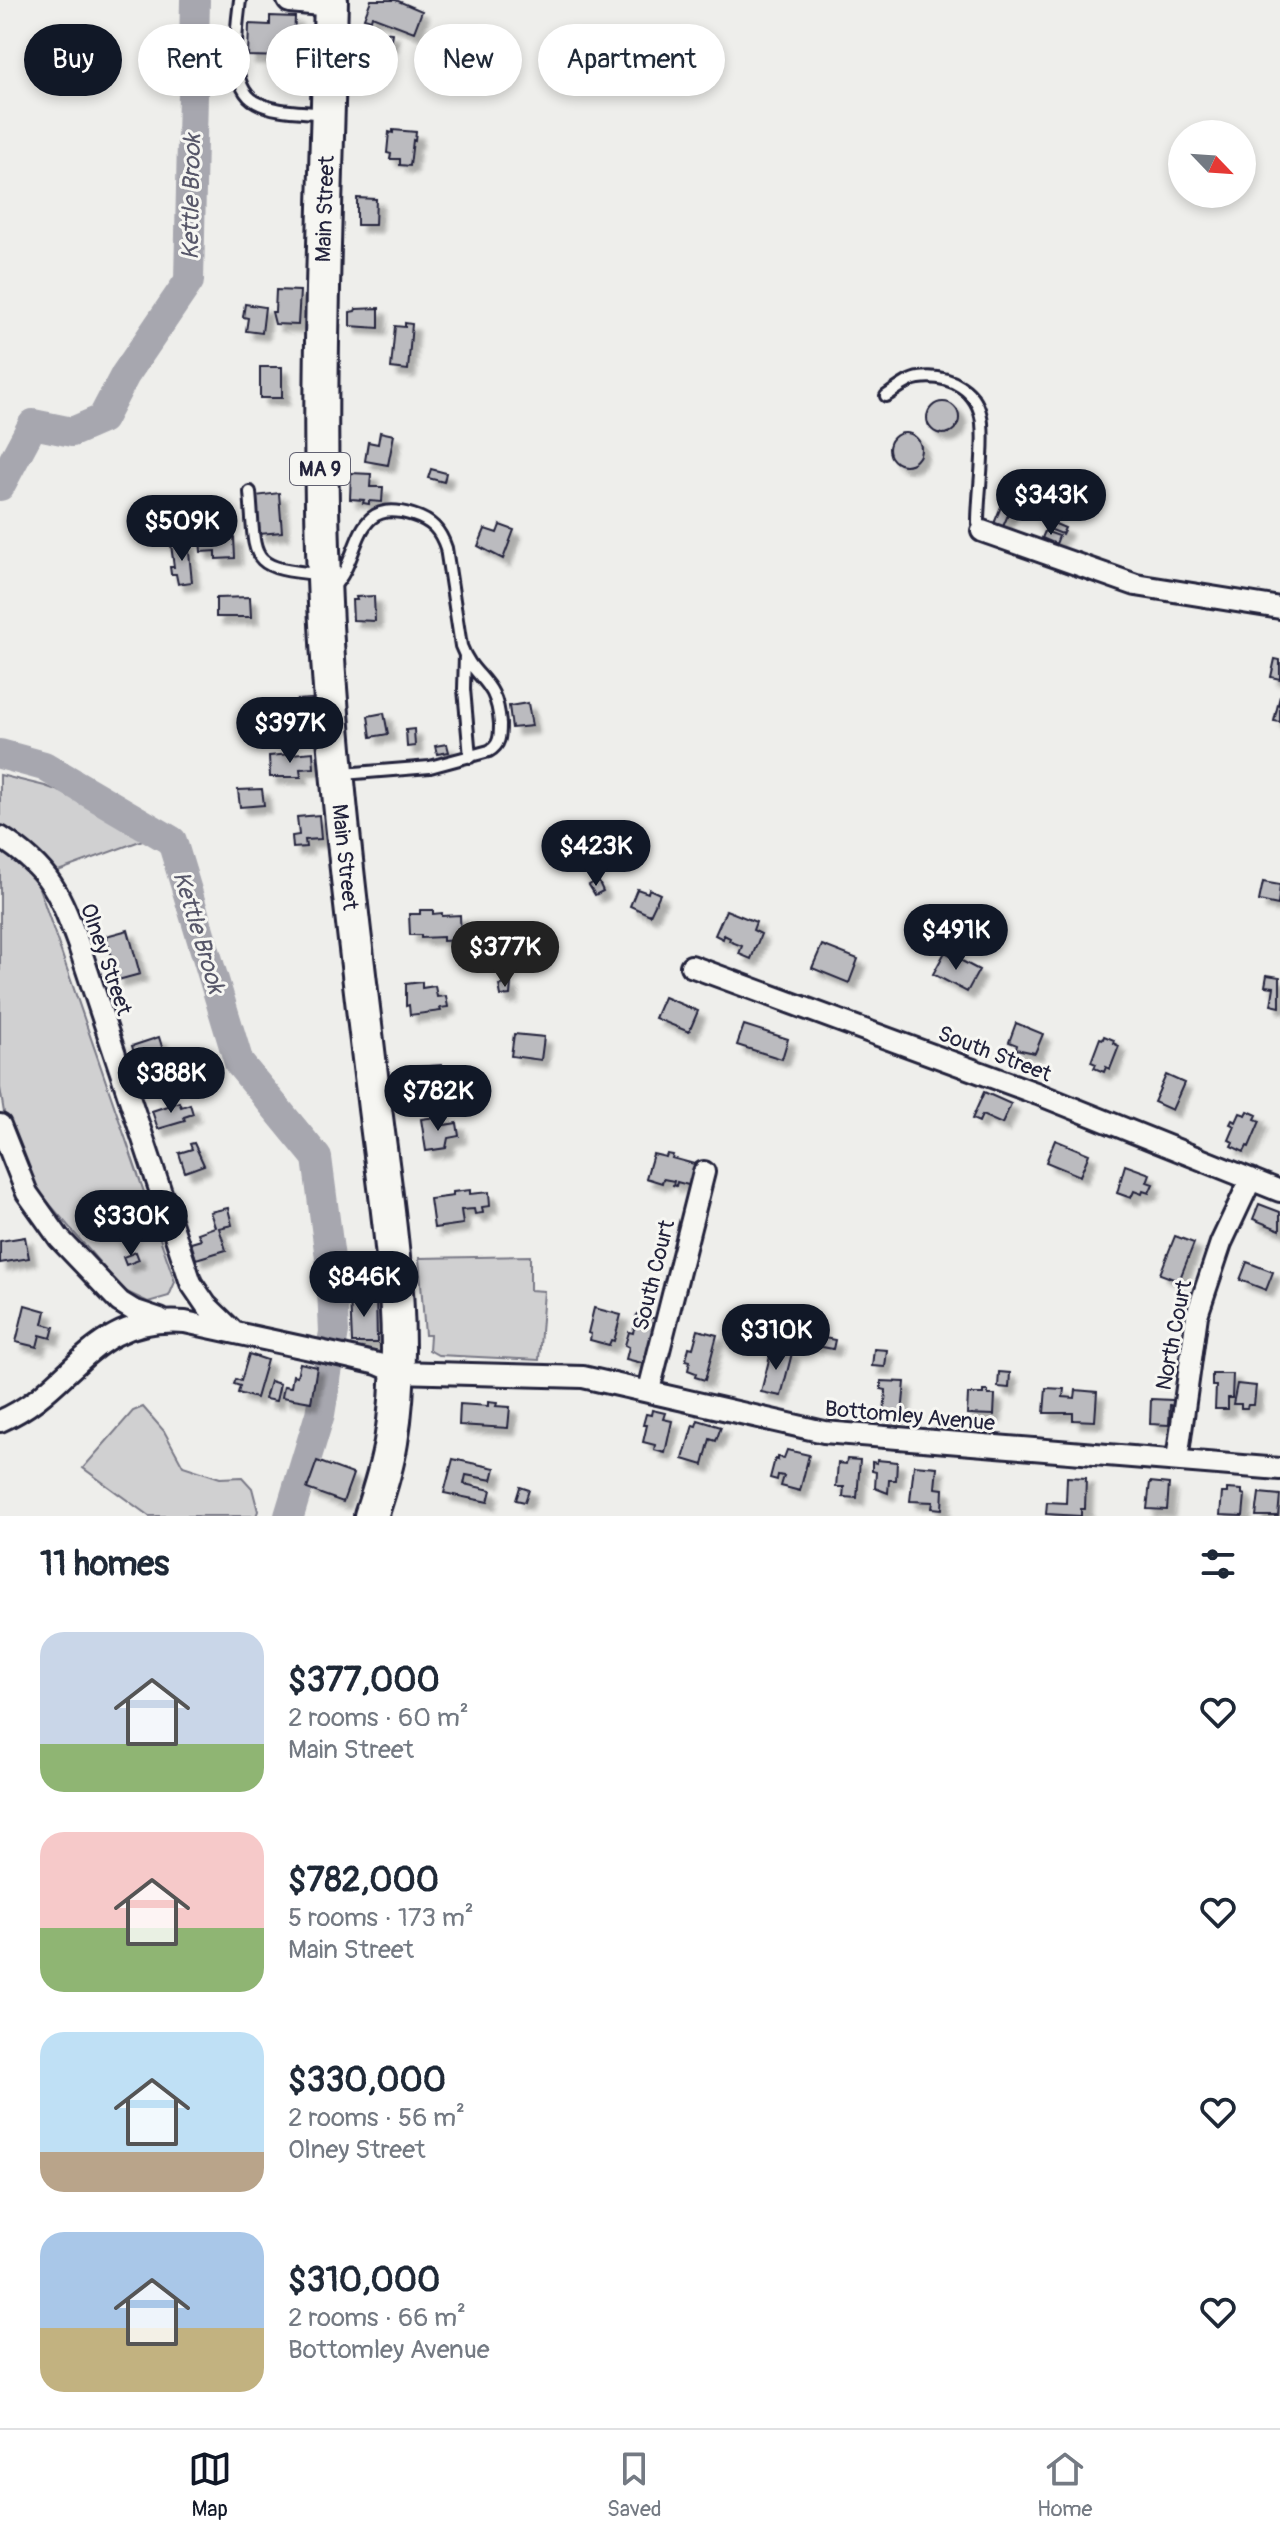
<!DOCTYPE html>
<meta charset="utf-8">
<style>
:root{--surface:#fff;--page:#f2f2f3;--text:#1f2937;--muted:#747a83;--line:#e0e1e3;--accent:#111827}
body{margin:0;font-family:Pangolin,sans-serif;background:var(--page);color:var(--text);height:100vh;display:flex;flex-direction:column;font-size:30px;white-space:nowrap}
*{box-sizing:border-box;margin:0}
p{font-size:26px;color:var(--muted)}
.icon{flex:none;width:44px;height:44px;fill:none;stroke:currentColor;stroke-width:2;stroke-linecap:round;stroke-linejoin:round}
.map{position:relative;height:1516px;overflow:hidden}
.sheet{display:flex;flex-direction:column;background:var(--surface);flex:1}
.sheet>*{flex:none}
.hud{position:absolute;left:24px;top:24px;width:800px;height:72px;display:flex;gap:16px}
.needle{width:52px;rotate:115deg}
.controls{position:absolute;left:1168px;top:120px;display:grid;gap:16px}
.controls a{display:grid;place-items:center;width:88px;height:88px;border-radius:50%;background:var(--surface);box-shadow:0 4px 12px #0003;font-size:40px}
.price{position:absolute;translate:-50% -68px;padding:0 18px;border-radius:28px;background:var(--accent);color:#fff;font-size:26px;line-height:52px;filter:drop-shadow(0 2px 4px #0008)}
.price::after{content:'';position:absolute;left:50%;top:48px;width:24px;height:18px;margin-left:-12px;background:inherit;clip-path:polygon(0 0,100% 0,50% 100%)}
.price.active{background:#222;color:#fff}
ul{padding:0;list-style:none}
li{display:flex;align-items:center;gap:24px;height:200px;padding:0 40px}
li span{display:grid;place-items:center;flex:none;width:224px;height:160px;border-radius:24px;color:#555}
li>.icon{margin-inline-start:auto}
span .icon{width:96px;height:96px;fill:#fffc;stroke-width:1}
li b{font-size:34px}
h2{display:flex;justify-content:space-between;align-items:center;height:96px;padding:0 40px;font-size:34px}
.pill{padding:0 28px;border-radius:36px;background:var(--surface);box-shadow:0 4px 12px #0003;font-size:28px;line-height:72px}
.pill.active{background:var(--accent);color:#fff}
.tab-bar{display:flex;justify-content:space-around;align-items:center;height:112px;border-top:2px solid var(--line);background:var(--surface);font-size:22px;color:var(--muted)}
.tab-bar a{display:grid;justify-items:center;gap:4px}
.tab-bar .active{color:var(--accent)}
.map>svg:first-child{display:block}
.green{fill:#d0d0d1;stroke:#797986;stroke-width:2}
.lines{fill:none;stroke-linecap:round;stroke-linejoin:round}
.river{stroke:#a7a7af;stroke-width:30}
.building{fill:#bbbbbf;stroke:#22223b;stroke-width:2;filter:url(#shadow)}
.service-casing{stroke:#22223b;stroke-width:16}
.minor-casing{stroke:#22223b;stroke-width:26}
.tertiary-casing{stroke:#22223b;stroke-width:30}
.trunk-casing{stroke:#22223b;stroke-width:38}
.service{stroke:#f6f6f2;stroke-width:10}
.minor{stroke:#f6f6f2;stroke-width:20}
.tertiary{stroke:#f6f6f2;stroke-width:24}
.trunk{stroke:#f6f6f2;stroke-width:32}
.labels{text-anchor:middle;stroke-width:6;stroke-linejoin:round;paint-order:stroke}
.shield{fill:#f6f6f2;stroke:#626272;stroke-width:2}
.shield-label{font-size:20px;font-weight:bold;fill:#22223b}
.street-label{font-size:22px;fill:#22223b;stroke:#f6f6f2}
.water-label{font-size:24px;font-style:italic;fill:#575769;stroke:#f6f6f2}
</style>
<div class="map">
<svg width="1280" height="1516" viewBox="0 0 1280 1516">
<defs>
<filter id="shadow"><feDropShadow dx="7" dy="7" stdDeviation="2" flood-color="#0004"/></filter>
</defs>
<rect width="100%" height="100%" fill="#eeeeeb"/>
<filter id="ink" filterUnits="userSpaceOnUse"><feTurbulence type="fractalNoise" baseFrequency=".0125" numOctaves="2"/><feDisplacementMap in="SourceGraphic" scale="16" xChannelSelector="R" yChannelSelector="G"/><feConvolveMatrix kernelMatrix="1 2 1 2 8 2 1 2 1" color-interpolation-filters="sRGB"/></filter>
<g filter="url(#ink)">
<path class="green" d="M0 775 45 786 108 809 151 837 36 879 175 1282 169 1296 148 1302 123 1290 29 1180 7 1131 0 1088Z
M530 1256V1290L544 1291 539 1360 438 1355 429 1350 430 1335H425L419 1258Z
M143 1407 164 1431 183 1466 220 1478 242 1477 252 1488 258 1511 256 1516H149L83 1468 133 1411Z"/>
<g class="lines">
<path class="river" d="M0 486 33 424 72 432 102 419 125 375 189 281 195 0
M0 754 44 766 172 841 239 1063 317 1158 331 1266 334 1332 320 1414 289 1516"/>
</g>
<path class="building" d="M371 0H396L422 11 414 32 372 16 371 20 364 18Z
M270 16 295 17 294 41H287V57L248 56 249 24 270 25Z
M368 30 392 33 390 45 382 43 381 52 365 50Z
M356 62H368V66H375V76L355 74Z
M393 130 416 132 415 141 413 140 410 166 400 165V159H390L391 154 387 153 389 132 393 133Z
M357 198 376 199 375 225H357Z
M276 290 300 291 298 325 275 324 272 312H275Z
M245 304 265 307 262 333 246 331 248 318 243 317Z
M379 308V328L350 326V312L355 311 356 309Z
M405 323 412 324 408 370 391 368 395 326 405 327Z
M260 367H282V398H260Z
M927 418a16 16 0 1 1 32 0a16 16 0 1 1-32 0Z
M380 432 394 435 388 465 365 461 368 442 378 444Z
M889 449a16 16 0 1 1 32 0a16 16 0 1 1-32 0Z
M431 469 446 473 444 482 428 478Z
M351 473 371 474 370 487H383L382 502 369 501V504L363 503 364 500 350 499Z
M279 493 282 532 259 534 255 496Z
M1018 494 1030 499 1027 506 1015 501Z
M1002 504 1011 508 1002 529 993 526Z
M1051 522 1065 528 1062 534 1049 529Z
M500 525 514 530 503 559 478 546 485 529 497 533Z
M1045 531 1059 536 1056 544 1042 538Z
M234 537 235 558 216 559V551L201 552 200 539Z
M188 543 192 582 178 584 176 574H171L170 567H174L171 545Z
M374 596 375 621 353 620 352 600H357L356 597Z
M250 597 251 617H216V598Z
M1275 659 1280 660V679L1271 677Z
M1280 696V722L1274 721Z
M312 699 315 732 299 733 296 700Z
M528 703 532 726 512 728 509 706Z
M384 713 388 734 371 737 368 716Z
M414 729 415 746 407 747 406 730Z
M447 744 449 752 437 754 435 746Z
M313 752 314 768 300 769 301 777H270L269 756Z
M262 789 264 805 240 807 238 790Z
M319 815 321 839 305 840 306 847 293 848 292 836 299 835 297 817Z
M598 880 603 891 595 895 589 885Z
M1263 882 1280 885 1278 905 1259 901Z
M637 889 648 893 649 889 660 894 650 915 630 906Z
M420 910H433V914L442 913V916L460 915 461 940 443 941V937L421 938V935H410L409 914H420Z
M726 910 756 922 753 930 761 934 751 959 739 954 742 946 729 941 730 938 724 935 723 939 715 935Z
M128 930 140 974 118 980 106 936Z
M822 945 858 959 849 983 812 968Z
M945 952 979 970 967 992 933 974Z
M1267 975 1280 977V1007L1271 1005 1274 987 1265 986Z
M422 982V988L435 986 437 997 446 996 448 1007 440 1008 441 1011 410 1015 409 1005 406 1006V984Z
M511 983 510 995 501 996 499 985Z
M664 997 698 1011 689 1032 655 1018Z
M1016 1023 1043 1034 1035 1053 1016 1049 1017 1045 1009 1042Z
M744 1025 788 1039 782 1059 737 1045Z
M514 1034 544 1037 541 1060 511 1056Z
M1104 1036 1114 1040 1113 1043 1119 1046 1110 1069 1106 1067 1104 1072 1094 1068 1096 1064 1091 1062 1100 1038 1103 1039Z
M159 1037 170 1073 149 1080 146 1072 141 1074 132 1046Z
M441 1065V1069L460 1067 462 1078 446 1080 447 1088 418 1091 416 1067Z
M1166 1075 1184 1083 1172 1110 1154 1102Z
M984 1092 1011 1104 1002 1124 982 1115 979 1122 972 1119Z
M179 1102 181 1107 190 1104 193 1114 184 1117 185 1121 158 1129 152 1111Z
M1248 1111 1257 1115 1255 1119 1260 1121 1249 1147 1247 1146 1244 1152 1231 1146 1233 1142 1229 1140 1235 1126 1230 1124 1232 1120 1236 1122 1240 1113 1246 1115Z
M443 1116 444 1125 457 1123 459 1136 448 1138 446 1148 426 1151 421 1119Z
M1055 1140 1089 1154 1080 1176 1046 1162Z
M194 1143 204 1165 185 1172 179 1153 192 1149 190 1144Z
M653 1154 666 1157 667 1154 673 1155 672 1158 698 1165 692 1186 677 1182 676 1186 673 1185 674 1181 663 1179 662 1183 646 1178Z
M1125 1165 1150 1174 1147 1182 1153 1184 1149 1193 1143 1191 1142 1194 1134 1191 1131 1198 1117 1193Z
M470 1190V1194L489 1192 490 1206 482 1207 483 1213 475 1214 474 1209 461 1210 463 1224 434 1228 430 1199 453 1196V1192Z
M1259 1204 1280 1212V1230L1253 1219Z
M228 1208 232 1225 219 1228 226 1250 196 1259 191 1243 201 1240 198 1233 215 1227 210 1212Z
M1175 1236 1194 1243 1179 1281 1160 1274Z
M25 1237 29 1258 0 1263V1241Z
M136 1252 139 1260 126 1265 123 1257Z
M1247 1262 1273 1272 1266 1290 1240 1280Z
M376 1294 377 1343H352L350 1295Z
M25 1305 46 1311 43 1324 54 1327 51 1338 40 1335 37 1347 16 1342Z
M594 1308 621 1315 614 1341 611 1340 609 1345 590 1340 591 1334 588 1333Z
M637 1314 657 1319 646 1364 626 1359 629 1347 625 1345 629 1332 633 1333Z
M746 1324 755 1328 748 1345 739 1341Z
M698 1330 717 1335 705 1380 695 1377 696 1373 688 1370 690 1361 686 1360 689 1347 693 1348Z
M814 1336 835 1340 833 1349 812 1345Z
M772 1348 792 1353 781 1396 761 1392Z
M874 1349 887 1350 885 1367 872 1366Z
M249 1354 267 1360 256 1398 238 1393 240 1386 234 1384 236 1379 241 1381Z
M300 1363 317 1367 311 1402 282 1397 284 1386 291 1387 293 1375 297 1376Z
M999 1372 1010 1373 1009 1388 998 1387Z
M1212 1374H1233L1232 1398H1228V1409H1215L1216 1386H1212Z
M270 1381 280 1384 276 1401 265 1399Z
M881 1381 905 1382 902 1415 895 1414V1419H889L890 1414H884L886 1390 881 1389Z
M1237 1384 1256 1386 1254 1405H1248L1247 1408H1241V1404H1233Z
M1046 1388 1064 1389 1063 1397 1075 1398 1076 1390 1097 1392 1095 1421 1073 1420V1413H1044Z
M983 1391H988V1395H995L994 1415 967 1414 968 1394H983Z
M1151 1399 1173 1400V1406L1170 1405 1169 1425 1150 1424Z
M488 1402 497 1403 496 1406 510 1407 508 1428 459 1425 460 1404 488 1406Z
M652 1410 665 1413 663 1419 672 1421 665 1453 654 1450 655 1445 643 1442 647 1425H643L646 1414 651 1415Z
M698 1420 721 1427 716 1441 710 1439 703 1465 683 1459 693 1425 696 1426Z
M787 1450 809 1455 800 1491 781 1486 784 1476 778 1475 777 1480 770 1478 775 1459 778 1460V1457L784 1458Z
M453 1459 495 1468 492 1480 466 1475 464 1484 491 1490 488 1502 444 1493Z
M847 1459 860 1460 857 1498 843 1497 844 1487H836L838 1463 846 1464Z
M877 1460 897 1462 896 1480H889L888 1493 875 1488 876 1472 872 1471V1462L877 1463Z
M317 1461 353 1474 343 1502 307 1489Z
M914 1465 937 1467 935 1488 943 1489 942 1509 932 1508 933 1502 910 1501Z
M1067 1477 1086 1478 1085 1509H1081V1516L1046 1514 1047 1502 1066 1503Z
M1150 1482 1169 1484 1167 1510 1147 1509Z
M520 1487 529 1490 525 1502 516 1500Z
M1227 1489 1242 1490V1494L1245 1495 1243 1516 1220 1515 1222 1493H1227Z
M1259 1493 1280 1495 1278 1516H1256Z"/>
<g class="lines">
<g class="service-casing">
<path id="service" d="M240 0C237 26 227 87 256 102 276 113 304 111 325 114
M886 396C896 390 908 379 919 378 950 374 979 390 982 423 985 453 978 492 978 523L982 531
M250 492C256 559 246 568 319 574
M332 588C363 559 350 495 413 515 432 521 440 530 446 548L461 646C474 681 497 677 500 724 500 736 500 745 489 751L430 767 343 774
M465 655 464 689 470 757"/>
</g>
<g class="minor-casing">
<path id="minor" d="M982 531 1136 585 1280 608
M0 837C51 869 60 894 80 949L191 1283 206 1305 234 1332
M691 966 1038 1094 1280 1191
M0 1125 27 1193 59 1238 120 1302 133 1310 160 1319
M649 1390 704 1172
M0 1421C75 1389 88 1315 185 1322L343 1356 378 1364 396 1372 583 1377 824 1432 1280 1469
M1177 1460 1197 1315 1221 1243 1251 1179"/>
</g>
<g class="tertiary-casing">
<path id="tertiary" d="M290 0 331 4"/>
</g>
<g class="trunk-casing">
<g id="trunk">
<path id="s1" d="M331 0C325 230 313 459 330 688 340 823 357 957 373 1092 386 1205 410 1328 391 1442 387 1467 379 1492 371 1516"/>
</g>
</g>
<use href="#service" class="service"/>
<use href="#minor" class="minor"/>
<use href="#tertiary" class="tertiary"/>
<use href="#trunk" class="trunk"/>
</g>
</g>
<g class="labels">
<rect class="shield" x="290" y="453" width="60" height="32" rx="6"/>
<g class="shield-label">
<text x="320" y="476">MA 9</text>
</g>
<g class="street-label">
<text transform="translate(324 209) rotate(-88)" y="8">Main Street</text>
<text dy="8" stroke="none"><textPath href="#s1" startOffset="858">Main Street</textPath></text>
<text transform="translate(107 959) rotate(71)" y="8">Olney Street</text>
<text transform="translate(995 1053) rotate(21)" y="8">South Street</text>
<text transform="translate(653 1275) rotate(-76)" y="8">South Court</text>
<text transform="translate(1173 1335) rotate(-79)" y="8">North Court</text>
<text transform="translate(910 1415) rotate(5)" y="8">Bottomley Avenue</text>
</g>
<g class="water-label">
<text transform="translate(191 197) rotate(-89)" y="8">Kettle Brook</text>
<text transform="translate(199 932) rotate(73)" y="8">Kettle Brook</text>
</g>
</g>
</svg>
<div class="controls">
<a><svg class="needle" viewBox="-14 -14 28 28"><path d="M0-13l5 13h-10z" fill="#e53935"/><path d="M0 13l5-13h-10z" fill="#747a83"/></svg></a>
</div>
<b class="price" style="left:1051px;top:537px">$343K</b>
<b class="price" style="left:182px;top:563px">$509K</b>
<b class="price" style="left:290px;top:765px">$397K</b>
<b class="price" style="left:596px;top:888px">$423K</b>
<b class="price" style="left:956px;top:972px">$491K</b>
<b class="price active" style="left:505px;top:989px">$377K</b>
<b class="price" style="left:171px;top:1115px">$388K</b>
<b class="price" style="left:438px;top:1133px">$782K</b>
<b class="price" style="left:131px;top:1258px">$330K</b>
<b class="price" style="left:364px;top:1319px">$846K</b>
<b class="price" style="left:776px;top:1372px">$310K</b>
<div class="hud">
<a class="pill active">Buy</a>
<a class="pill">Rent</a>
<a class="pill">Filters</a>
<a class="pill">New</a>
<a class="pill">Apartment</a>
</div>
</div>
<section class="sheet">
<h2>11 homes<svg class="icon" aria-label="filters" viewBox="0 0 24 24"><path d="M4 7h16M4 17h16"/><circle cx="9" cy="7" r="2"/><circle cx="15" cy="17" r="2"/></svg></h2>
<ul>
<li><span style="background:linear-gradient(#c9d6e8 70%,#8fb573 0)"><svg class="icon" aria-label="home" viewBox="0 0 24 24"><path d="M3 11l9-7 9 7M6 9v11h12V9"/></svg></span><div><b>$377,000</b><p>2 rooms · 60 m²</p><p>Main Street</p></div><svg class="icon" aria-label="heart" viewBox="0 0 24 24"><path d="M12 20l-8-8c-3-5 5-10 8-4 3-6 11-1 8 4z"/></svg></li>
<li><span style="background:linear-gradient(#f6c9c9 60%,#8fb573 0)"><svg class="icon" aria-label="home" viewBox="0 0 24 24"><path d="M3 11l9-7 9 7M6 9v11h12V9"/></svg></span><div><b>$782,000</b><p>5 rooms · 173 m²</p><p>Main Street</p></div><svg class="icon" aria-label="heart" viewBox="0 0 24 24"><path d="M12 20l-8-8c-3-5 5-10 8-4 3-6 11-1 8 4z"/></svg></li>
<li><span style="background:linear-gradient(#bfe0f5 75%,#b9a48a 0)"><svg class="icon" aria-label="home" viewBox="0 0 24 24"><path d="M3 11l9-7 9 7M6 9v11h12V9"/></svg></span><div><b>$330,000</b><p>2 rooms · 56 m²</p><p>Olney Street</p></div><svg class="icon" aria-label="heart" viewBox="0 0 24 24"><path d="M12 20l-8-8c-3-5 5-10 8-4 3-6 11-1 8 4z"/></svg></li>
<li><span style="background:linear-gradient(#a9c7e8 60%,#c2b280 0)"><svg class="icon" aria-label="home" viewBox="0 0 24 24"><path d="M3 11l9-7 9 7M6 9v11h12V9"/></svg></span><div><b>$310,000</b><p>2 rooms · 66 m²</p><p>Bottomley Avenue</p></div><svg class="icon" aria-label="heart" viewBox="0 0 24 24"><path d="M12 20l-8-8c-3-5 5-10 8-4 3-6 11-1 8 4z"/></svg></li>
</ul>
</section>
<nav class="tab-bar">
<a class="active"><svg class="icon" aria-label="map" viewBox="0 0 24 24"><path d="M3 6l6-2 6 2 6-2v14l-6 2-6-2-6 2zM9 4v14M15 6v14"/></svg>Map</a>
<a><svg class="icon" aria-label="saved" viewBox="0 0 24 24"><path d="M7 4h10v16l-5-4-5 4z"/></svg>Saved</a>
<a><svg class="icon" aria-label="home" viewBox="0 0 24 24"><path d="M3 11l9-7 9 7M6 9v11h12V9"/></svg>Home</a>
</nav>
